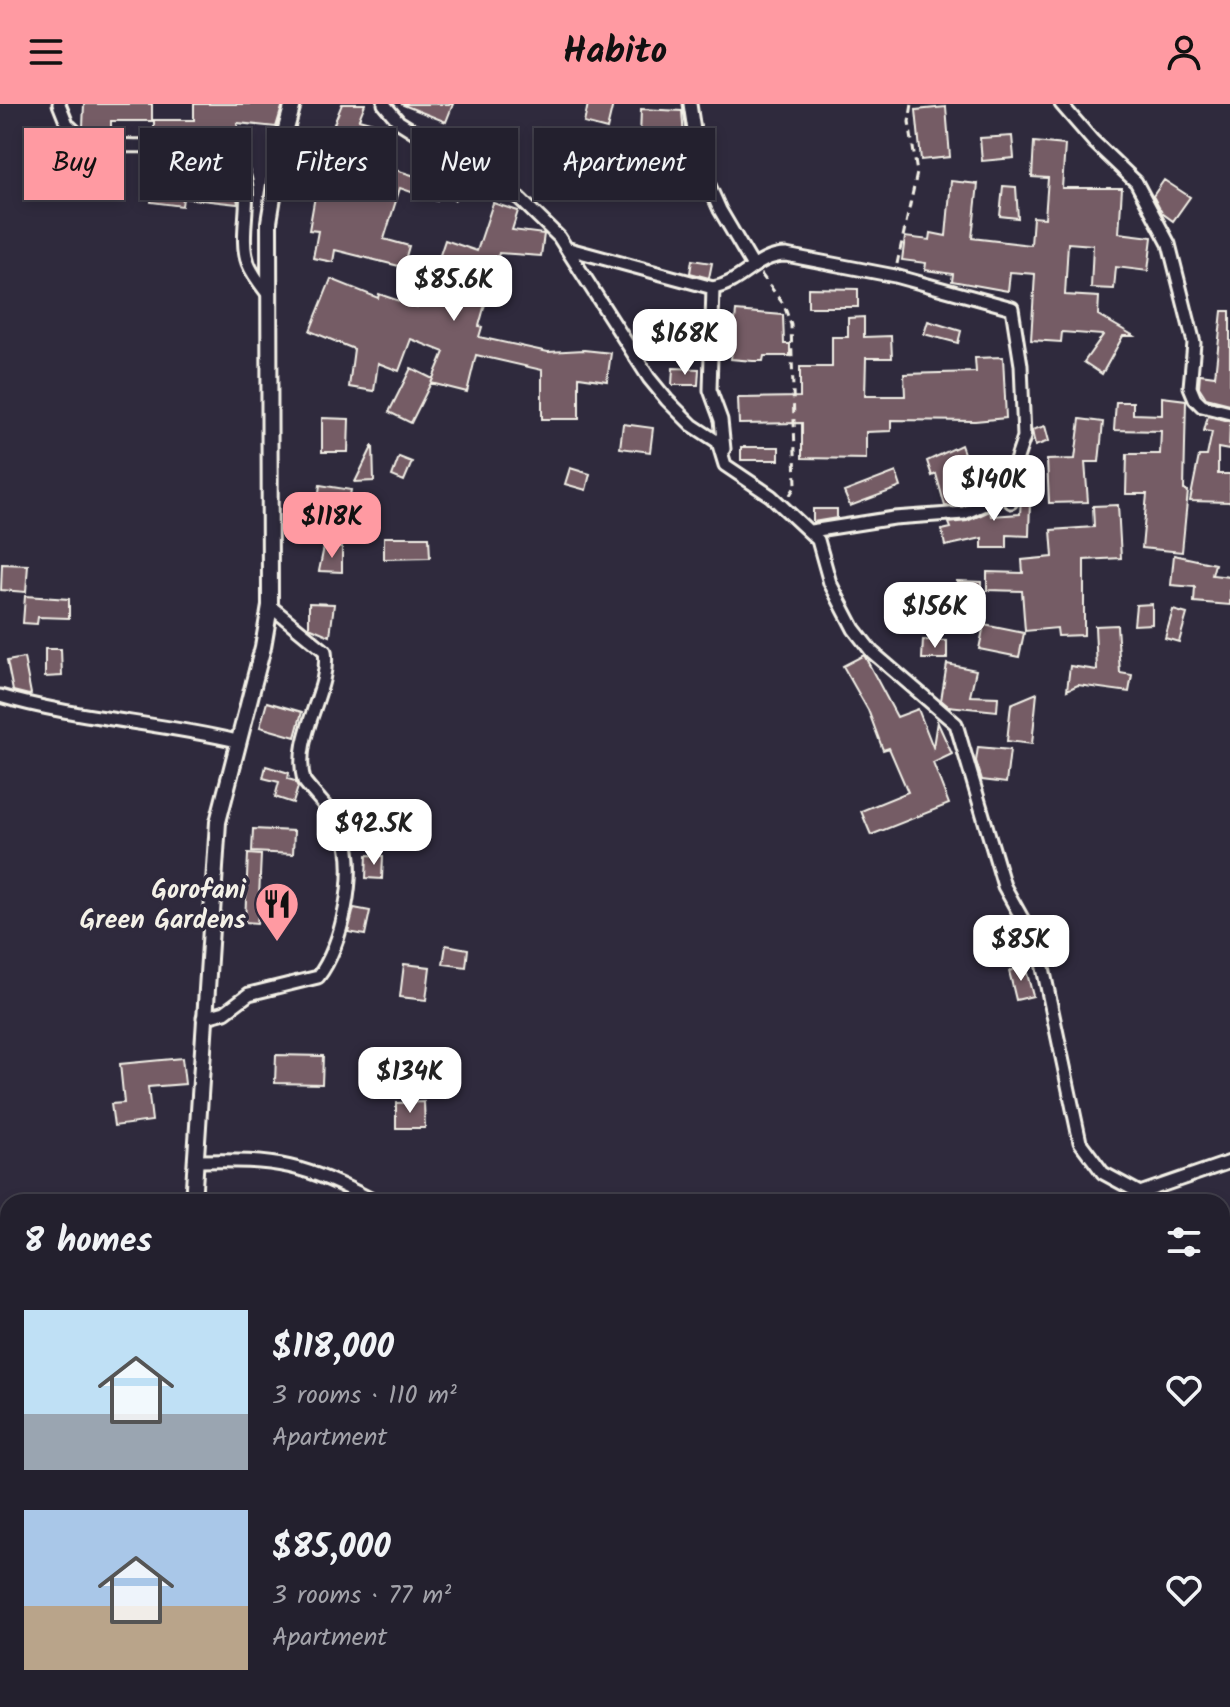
<!DOCTYPE html>
<meta charset="utf-8">
<style>
:root{--surface:#23202e;--page:#2f2d3a;--text:#f1f3f6;--muted:#a3a3aa;--line:#403e4a;--accent:#ff9aa2}
body{margin:0;font-family:Kalam,sans-serif;background:var(--page);color:var(--text);height:100vh;display:flex;flex-direction:column;font-size:30px;white-space:nowrap}
*{box-sizing:border-box;margin:0}
p{font-size:26px;color:var(--muted)}
.icon{flex:none;width:44px;height:44px;fill:none;stroke:currentColor;stroke-width:2;stroke-linecap:round;stroke-linejoin:round}
.map{position:relative;flex:1;overflow:hidden}
.drawer{position:absolute;left:0px;top:1090px;width:1230px;height:514px;display:flex;flex-direction:column;background:var(--surface);border-radius:24px 24px 0 0;box-shadow:0 4px 12px #0003,0 0 0 2px var(--line)}
.drawer>*{flex:none}
.banner{position:absolute;left:24px;top:24px;width:800px;height:72px;display:flex;gap:16px}
.price{position:absolute;translate:-50% -68px;padding:0 18px;border-radius:16px;background:#fff;color:#222;font-size:26px;line-height:52px;filter:drop-shadow(0 2px 4px #0008)}
.price::after{content:'';position:absolute;left:50%;top:48px;width:24px;height:18px;margin-left:-12px;background:inherit;clip-path:polygon(0 0,100% 0,50% 100%)}
.price.on{background:var(--accent);color:#111}
ul{padding:0;list-style:none}
li{display:flex;align-items:center;gap:24px;height:200px;padding:0 24px}
li span{display:grid;place-items:center;flex:none;width:224px;height:160px;border-radius:0px;color:#555}
li>.icon{margin-inline-start:auto}
span .icon{width:96px;height:96px;fill:#fffc;stroke-width:1}
li b{font-size:34px}
h2{display:flex;justify-content:space-between;align-items:center;height:96px;padding:0 24px;font-size:34px}
.pill{padding:0 28px;border-radius:0px;background:var(--surface);box-shadow:0 4px 12px #0003,0 0 0 2px var(--line);font-size:28px;line-height:72px}
.pill.on{background:var(--accent);color:#111}
header{display:flex;justify-content:space-between;align-items:center;height:104px;padding:0 24px;background:var(--accent);color:#111;font-size:36px;font-weight:700}
.map>svg:first-child{display:block}
.building{fill:#745c65;stroke:#f4f1e8;stroke-width:2}
.lines{fill:none;stroke-linecap:round;stroke-linejoin:round}
.minor-casing{stroke:#f4f1e8;stroke-width:17}
.tertiary-casing{stroke:#f4f1e8;stroke-width:20}
.path{stroke:#f4f1e8;stroke-width:3;stroke-dasharray:8 6;stroke-linecap:butt}
.minor{stroke:#2f2a3d;stroke-width:11}
.tertiary{stroke:#2f2a3d;stroke-width:14}
.labels{text-anchor:middle;stroke-width:7;stroke-linejoin:round;paint-order:stroke}
.poi-label{font-size:26px;font-weight:bold;fill:#f4f1e8;stroke:#2f2a3d;text-anchor:end}
</style>
<header><svg class="icon" aria-label="menu" viewBox="0 0 24 24"><path d="M4 6h16M4 12h16M4 18h16"/></svg>Habito<svg class="icon" aria-label="person" viewBox="0 0 24 24"><circle cx="12" cy="8" r="4"/><path d="M4 21q1-7 8-7t8 7"/></svg></header>
<div class="map">
<svg width="1230" height="1603" viewBox="0 0 1230 1603">
<rect width="100%" height="100%" fill="#2f2a3d"/>
<filter id="ink" filterUnits="userSpaceOnUse"><feTurbulence type="fractalNoise" baseFrequency=".0125" numOctaves="2"/><feDisplacementMap in="SourceGraphic" scale="16" xChannelSelector="R" yChannelSelector="G"/><feConvolveMatrix kernelMatrix="1 2 1 2 8 2 1 2 1" color-interpolation-filters="sRGB"/></filter>
<g filter="url(#ink)">
<path class="building" d="M84 0H152V17H111V33L91 31 83 23Z
M194 0H283L276 23 237 19 240 39 221 41 154 33V16H194Z
M342 0H365L359 15 384 22 374 59 415 72 417 66 460 80 455 96 439 91 437 97 400 84 384 135 409 142 403 163 335 146 333 158 313 154 318 127 309 126 317 81 307 77 318 44 350 55 357 30 334 20Z
M401 0H453L446 18Z
M588 0H613L607 25 584 19Z
M946 3 950 53 921 56 916 6Z
M641 5 682 7 686 60H690L689 85 605 78V60H616L615 34 640 33Z
M1012 32 1014 54 982 57 980 34Z
M1034 38 1065 41 1062 84H1122L1119 129 1152 133 1148 167 1116 163 1114 185 1091 184 1093 141 1068 139 1065 191 1099 193 1098 211 1134 232H1123L1102 270 1084 258 1103 231 1062 228 1061 238 1031 236 1035 170 1010 168 1008 187 952 177 953 170 925 166 926 159 902 156 905 133 930 136 931 129 946 132 951 77 978 80 972 134 1031 141 1033 113 1045 114 1048 74 1032 73Z
M194 66 233 70 238 100 183 94 182 102 151 98 155 68 194 72Z
M1164 76 1190 93 1173 117 1162 109 1153 92Z
M1003 82 1016 83 1018 114 1000 112Z
M493 99 518 107 512 126 544 130 541 152 499 149 479 222 482 223 479 233 548 248 584 246 611 249 607 277 579 273V315H542V266L476 251 467 288 431 279 444 248 411 235 399 267 378 259 374 287 349 283 354 245 310 227 331 175 378 194 379 190 417 203 421 194 425 196 445 136 477 147Z
M692 156 712 159 709 174 690 169Z
M808 184 858 185V203H808Z
M736 207 783 211 784 240H790V252H764L763 257H753L731 255Z
M1222 207H1230V300L1206 294 1199 283 1200 270 1215 272Z
M864 213V233L891 232 892 254H866L865 292H905L904 270 976 268 975 254 1003 253 1006 314 975 317 891 316V327L866 328V355L802 354V319L739 320 738 294 800 293V263H832V233H848V214Z
M928 217 961 227 958 239 924 230Z
M411 264 433 275 411 319 389 308Z
M673 264 699 265 698 281H672Z
M1162 293 1186 296 1184 386 1188 387 1182 448 1142 444 1147 390H1126L1127 350H1160L1161 327 1114 326 1116 298H1133V310L1162 311Z
M1208 312 1230 317 1229 346 1218 344V370H1230V398L1190 397 1199 352H1207L1212 328 1204 327Z
M322 314 349 315 348 348H322Z
M1080 315 1103 318 1099 358H1085L1088 398 1049 399 1047 356 1075 355Z
M623 320 653 324 650 348 620 344Z
M1045 322 1049 337 1035 342 1032 326Z
M373 341 374 377 355 378Z
M961 341 973 374 984 372 987 390 962 401 945 402 936 370 932 372 927 357Z
M741 343H779V356H741Z
M399 353 412 358 404 377 392 372Z
M1031 362 1029 432 1007 431V444H982V434L945 442 942 426 951 424 949 419 967 417 990 407 991 412 1020 410 1023 363Z
M570 364 590 370 586 386 565 380Z
M896 368 901 383 850 402 844 388Z
M320 381 351 386 347 407 317 402Z
M1118 401 1121 454 1084 456V531L1058 532 1057 524 1025 527 1022 487 987 486V468L1023 469 1022 456 1053 453 1051 426 1094 423 1093 402Z
M813 405H837V414L813 418Z
M384 433H429L430 454 384 455Z
M324 443H342V468L319 467Z
M1174 451 1215 460 1212 471 1230 473V501L1194 498 1195 483 1171 481Z
M2 460 28 461 26 488 1 486Z
M957 477 981 478V517L956 516Z
M25 492 69 495V514L38 513 37 520 23 519Z
M309 499 334 500 330 532 309 523Z
M1152 500V520L1134 521 1136 501Z
M1173 506 1187 510 1179 538 1165 534Z
M984 521 1024 529 1019 553 979 545Z
M1117 521 1120 569 1132 571 1129 588 1078 581 1067 586 1070 562 1097 566 1095 522Z
M923 536 947 537V555H922Z
M45 545H61L62 572 45 573Z
M864 551 897 613 918 605 933 643 937 617 952 650 933 659 949 700 871 731 861 707 908 688 889 644 883 646 868 606 843 562Z
M24 554 31 590 29 591 13 587 7 557Z
M947 560 976 566 970 592 998 593 997 607 948 602 941 596Z
M1037 589 1032 640 1007 637 1011 600Z
M267 598 302 608 295 633 260 623Z
M978 643 1010 646 1006 679 982 676 976 657Z
M266 662 289 669 288 675 295 677 298 683 293 699 275 693 279 678 263 674Z
M253 725 294 727 293 750 252 748Z
M248 750 261 751 259 793 285 794 284 812 258 811 257 819 245 818Z
M367 751 383 752 382 775 366 774Z
M354 804 370 807 365 831 348 828Z
M446 841 468 845 466 863 443 860Z
M404 860 430 863 426 896 400 893Z
M1025 862 1033 892 1016 896 1009 867Z
M276 951 323 952 322 980 275 979Z
M182 954 185 980 148 983 152 1017 114 1022 111 1000 124 999 120 960Z
M424 998 425 1024H396V999Z"/>
<g class="lines">
<g class="minor-casing">
<path id="minor" d="M59 0 67 20 87 39C128 45 171 38 212 47 270 59 234 120 248 159 252 170 261 181 268 190
M384 0 399 18 519 94 559 133 649 274 667 296 692 321 718 338 725 361 771 392 818 436 830 479 854 525 872 548 956 620 1004 782 1039 845 1080 1038 1103 1069 1140 1089 1230 1058
M690 0 699 59 720 106 753 162
M1061 0 1093 37 1136 78 1169 140 1194 239 1190 283 1195 295 1202 302 1230 309
M569 145 713 184C742 179 756 151 786 151L895 172 1012 204 1021 261 1024 333 1015 360 1011 398
M713 184 710 286 721 316 724 345
M811 427 894 414 964 409 1014 387
M0 592C78 615 158 618 237 637
M203 914 225 908 249 890 318 873C342 843 358 767 344 731 336 711 317 694 304 677 292 631 331 588 325 547L270 502
M196 1057C278 1055 303 1060 376 1098
M1222 1155 1230 1158
M0 1417 8 1419
M1222 1452H1230
M1165 1603 1167 1596"/>
</g>
<g class="tertiary-casing">
<path id="tertiary" d="M193 1098 218 718 263 543 270 502 269 118 281 43 293 0
M148 1603V1596"/>
</g>
<path class="path" d="M897 160 917 69 909 18 912 0
M761 170 784 201 791 221 796 381 790 391
M1222 1580 1230 1581
M1033 1603 1050 1596"/>
<use href="#minor" class="minor"/>
<use href="#tertiary" class="tertiary"/>
</g>
</g>
<defs>
<g id="restaurant-pin" transform="scale(2.3)"><path d="M0 17L-7.5 6A9.5 9.5 0 1 1 7.5 6Z" fill="#ff9aa2" stroke="#2f2a3d"/><path d="M-5-6h1v4h1v-4h1v4h1v-4h1v5L-1.5 .5V6h-2V.5L-5-1ZM5-6V6H3V1.5H1.5Q1.5-4 5-6Z" fill="#111"/></g>
</defs>
<g fill-rule="evenodd">
<use href="#restaurant-pin" x="277" y="800"/>
</g>
<g class="labels">
<g class="poi-label">
<text x="246" y="794">Gorofani<tspan x="246" dy="30">Green Gardens</tspan></text>
</g>
</g>
</svg>
<b class="price" style="left:454px;top:219px">$85.6K</b>
<b class="price" style="left:685px;top:273px">$168K</b>
<b class="price" style="left:994px;top:419px">$140K</b>
<b class="price on" style="left:332px;top:456px">$118K</b>
<b class="price" style="left:935px;top:546px">$156K</b>
<b class="price" style="left:374px;top:763px">$92.5K</b>
<b class="price" style="left:1021px;top:879px">$85K</b>
<b class="price" style="left:410px;top:1011px">$134K</b>
<div class="banner">
<a class="pill on">Buy</a>
<a class="pill">Rent</a>
<a class="pill">Filters</a>
<a class="pill">New</a>
<a class="pill">Apartment</a>
</div>
<section class="drawer">
<h2>8 homes<svg class="icon" aria-label="filters" viewBox="0 0 24 24"><path d="M4 7h16M4 17h16"/><circle cx="9" cy="7" r="2"/><circle cx="15" cy="17" r="2"/></svg></h2>
<ul>
<li><span style="background:linear-gradient(#bfe0f5 65%,#9aa5b1 0)"><svg class="icon" aria-label="home" viewBox="0 0 24 24"><path d="M3 11l9-7 9 7M6 9v11h12V9"/></svg></span><div><b>$118,000</b><p>3 rooms · 110 m²</p><p>Apartment</p></div><svg class="icon" aria-label="heart" viewBox="0 0 24 24"><path d="M12 20l-8-8c-3-5 5-10 8-4 3-6 11-1 8 4z"/></svg></li>
<li><span style="background:linear-gradient(#a9c7e8 60%,#b9a48a 0)"><svg class="icon" aria-label="home" viewBox="0 0 24 24"><path d="M3 11l9-7 9 7M6 9v11h12V9"/></svg></span><div><b>$85,000</b><p>3 rooms · 77 m²</p><p>Apartment</p></div><svg class="icon" aria-label="heart" viewBox="0 0 24 24"><path d="M12 20l-8-8c-3-5 5-10 8-4 3-6 11-1 8 4z"/></svg></li>
</ul>
</section>
</div>
